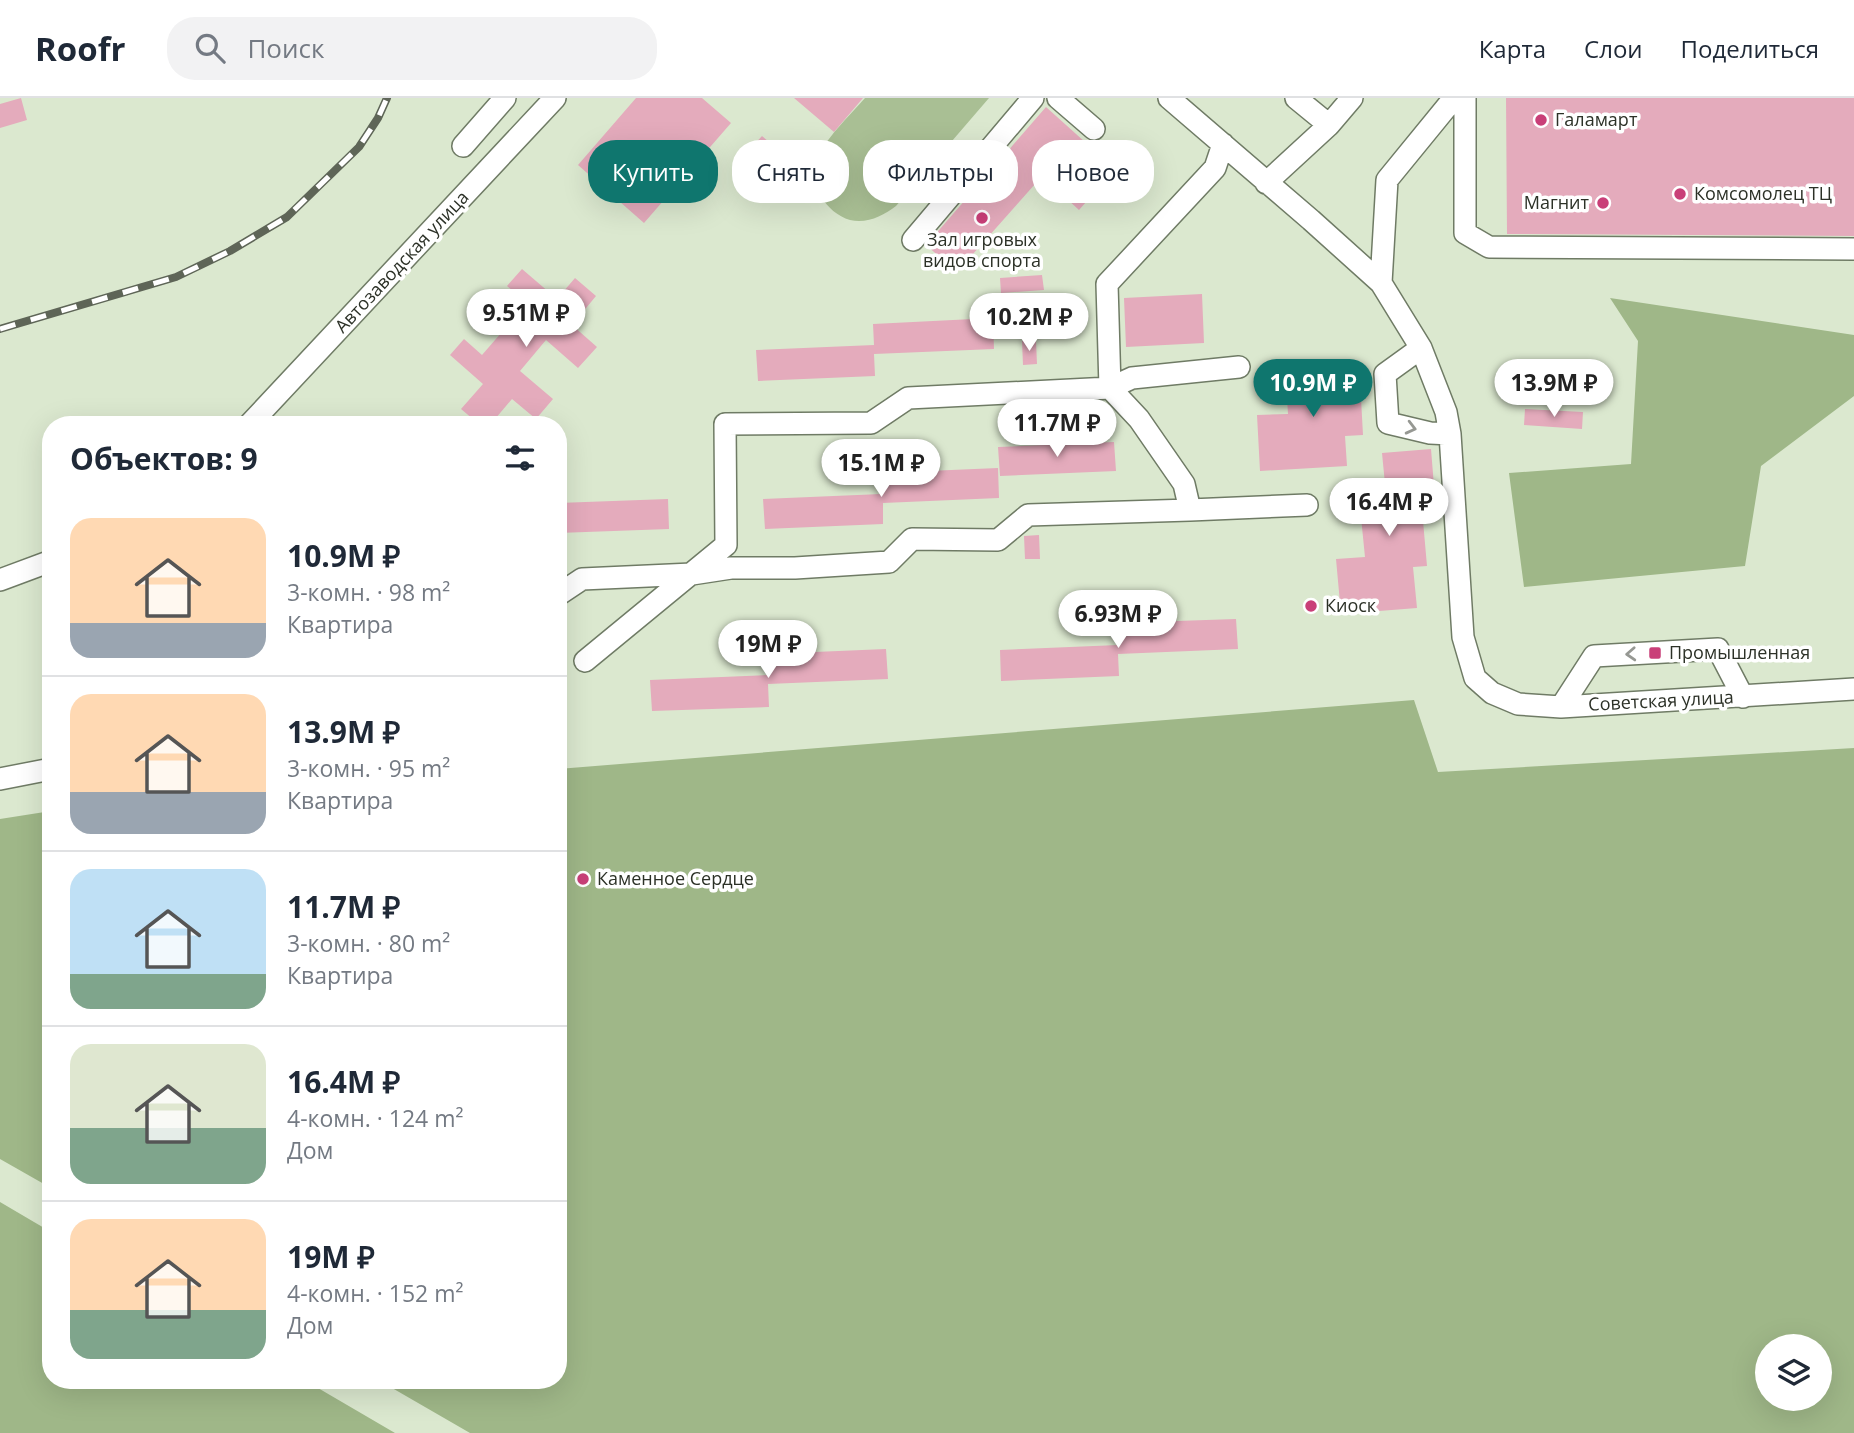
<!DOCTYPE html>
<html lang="ru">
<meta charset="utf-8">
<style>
:root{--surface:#fff;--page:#f2f2f3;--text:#1f2937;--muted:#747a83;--line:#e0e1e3;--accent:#0f766e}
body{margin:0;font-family:"Open Sans",sans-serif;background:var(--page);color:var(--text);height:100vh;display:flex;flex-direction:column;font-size:26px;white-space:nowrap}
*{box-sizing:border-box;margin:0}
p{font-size:23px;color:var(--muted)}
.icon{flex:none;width:38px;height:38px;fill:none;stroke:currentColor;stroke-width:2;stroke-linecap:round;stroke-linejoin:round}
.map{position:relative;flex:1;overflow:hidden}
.side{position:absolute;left:42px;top:318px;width:525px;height:973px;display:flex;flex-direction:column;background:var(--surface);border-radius:28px;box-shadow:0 7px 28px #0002}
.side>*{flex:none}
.guide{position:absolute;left:588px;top:42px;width:665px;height:63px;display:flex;gap:14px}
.tools{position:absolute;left:1755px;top:1236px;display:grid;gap:14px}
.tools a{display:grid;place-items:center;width:77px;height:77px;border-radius:50%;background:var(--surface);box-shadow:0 7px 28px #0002;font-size:35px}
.price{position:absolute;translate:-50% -60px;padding:0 16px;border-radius:24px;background:#fff;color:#222;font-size:23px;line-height:46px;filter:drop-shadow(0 2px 4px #0008)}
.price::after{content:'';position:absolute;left:50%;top:42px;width:21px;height:16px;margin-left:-10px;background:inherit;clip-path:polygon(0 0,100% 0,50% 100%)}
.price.selected{background:var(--accent);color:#fff}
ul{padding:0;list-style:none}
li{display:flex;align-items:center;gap:21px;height:175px;padding:0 28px}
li+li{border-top:2px solid var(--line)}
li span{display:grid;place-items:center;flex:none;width:196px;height:140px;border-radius:21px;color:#555}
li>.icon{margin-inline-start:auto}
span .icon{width:84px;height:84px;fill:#fffc;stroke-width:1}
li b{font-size:30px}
h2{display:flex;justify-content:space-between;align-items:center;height:84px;padding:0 28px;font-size:30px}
.tag{padding:0 24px;border-radius:28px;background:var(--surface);box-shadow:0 7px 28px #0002;font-size:24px;line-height:63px}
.tag.selected{background:var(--accent);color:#fff}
header{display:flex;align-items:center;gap:42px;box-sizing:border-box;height:98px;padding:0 35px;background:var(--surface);border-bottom:2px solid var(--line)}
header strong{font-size:33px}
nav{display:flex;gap:38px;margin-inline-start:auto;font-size:24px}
.search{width:490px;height:63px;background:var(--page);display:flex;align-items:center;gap:18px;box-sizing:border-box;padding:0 24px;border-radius:28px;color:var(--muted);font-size:26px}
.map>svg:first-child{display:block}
.green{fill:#a9bf94}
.forest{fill:#9fb788;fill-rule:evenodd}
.building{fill:#e4abbc}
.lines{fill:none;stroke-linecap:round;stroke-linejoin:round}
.minor-casing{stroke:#6f7b65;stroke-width:24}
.minor{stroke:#fff;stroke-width:21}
.rail-casing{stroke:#5e6557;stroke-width:8}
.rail{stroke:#fff;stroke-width:5;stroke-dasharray:16;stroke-linecap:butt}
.oneway{stroke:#969893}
.poi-dot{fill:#c93f78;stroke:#fff;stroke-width:2.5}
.labels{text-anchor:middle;stroke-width:7;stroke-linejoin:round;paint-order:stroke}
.poi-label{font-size:18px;fill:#2c3127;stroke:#fff;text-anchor:start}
.street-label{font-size:18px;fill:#2c3127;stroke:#fff}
</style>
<header>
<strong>Roofr</strong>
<div class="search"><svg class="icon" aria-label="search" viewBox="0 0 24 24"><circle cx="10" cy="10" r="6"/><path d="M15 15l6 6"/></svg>Поиск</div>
<nav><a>Карта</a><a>Слои</a><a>Поделиться</a></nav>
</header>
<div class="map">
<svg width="1854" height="1335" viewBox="0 0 1854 1335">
<rect width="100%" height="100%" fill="#dbe8cf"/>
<path class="green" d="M865 0H989L896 108C883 118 867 126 850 122 826 115 807 85 817 61 825 41 850 17 865 0Z"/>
<path class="forest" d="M1610 200 1854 237V298L1761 368 1745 468 1524 489 1509 375 1631 366 1638 243Z
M1414 602 1438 674 1854 650V1335H470L380 1283H558V671ZM1768 1248H1820V1300H1768Z
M51 713V1090L0 1061V721Z
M0 1104 51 1134V1283H306L395 1335H0Z"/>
<path class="building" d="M21 0 27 22 0 30V6Z
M636 0H702L731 25 644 125 578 67Z
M794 0H863L834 34Z
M1506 0H1854V138L1507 136Z
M1046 9 1115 71 1079 112 1067 101 1077 90 1051 68 957 174 926 147Z
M762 38 776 50 752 77 738 64Z
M522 171 557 201 575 180 596 198 572 227 597 249 578 270 546 242 520 273 553 301 536 321 512 301 490 327H480L461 311 483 286 450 257 464 241 482 257 527 205 507 188Z
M1042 177 1044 192 1001 195 1000 180Z
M1202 196 1204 245 1126 249 1124 200Z
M993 220 994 251 874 256 875 278 758 283 756 252 874 247 873 226Z
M1022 243H1036L1037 266 1023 267Z
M1359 264 1363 337 1345 338 1347 368 1260 373 1257 317 1288 316 1285 268Z
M1525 311 1583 314 1582 331 1524 327Z
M1114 344 1116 373 1000 378 998 349Z
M1431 351 1434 388 1420 389 1427 468 1413 469 1417 510 1341 516 1336 461 1365 459 1358 389 1385 386 1382 355Z
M998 370 999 400 883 405V426L765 431 763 401 881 396V375Z
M668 401 669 431 558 435V405Z
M1039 437 1040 461H1025L1024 438Z
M1236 521 1238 551 1118 556 1119 578 1001 583 1000 552 1118 547 1117 525Z
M886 551 888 581 768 586 769 609 652 613 650 582 768 577 767 556Z"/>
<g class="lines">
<g class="minor-casing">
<path id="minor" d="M1058 0 1094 31
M1169 0 1311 122 1381 185 1421 250 1446 314 1450 336 1463 539 1475 580 1492 595 1518 606 1561 609 1854 591
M1296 0 1329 27 1352 0
M1465 0V135L1489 149 1854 151
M463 48 505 0
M1266 85 1329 27
M913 142 1033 0
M1381 185 1387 82 1454 0
M1421 250 1385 276 1388 325 1430 335 1450 336
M249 327 555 0
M1190 412 1307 407
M0 482 51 463
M558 497 582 481 692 476 731 470H795L889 464 912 441 998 442 1028 417 1190 412 1184 386 1139 321 1110 290 1132 280 1239 269
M585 563 726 447 725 326 871 325 908 300 1110 290 1107 186 1215 70 1223 46
M1561 609 1594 558 1718 551 1743 599
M0 681 51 671"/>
</g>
<use href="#minor" class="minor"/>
<g class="rail-casing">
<path id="rail" d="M0 231 176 179 230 153 287 119 359 49 378 20 387 0"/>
</g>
<use href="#rail" class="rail"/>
</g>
<defs><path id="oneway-chevron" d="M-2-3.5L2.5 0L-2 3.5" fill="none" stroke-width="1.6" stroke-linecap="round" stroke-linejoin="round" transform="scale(1.75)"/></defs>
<g class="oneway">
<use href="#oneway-chevron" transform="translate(1411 330) rotate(14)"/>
<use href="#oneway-chevron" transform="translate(1631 556) rotate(177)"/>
</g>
<g class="poi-dot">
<circle cx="1541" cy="22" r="7"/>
<circle cx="1680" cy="96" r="7"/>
<circle cx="1603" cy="105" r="7"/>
<circle cx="982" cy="120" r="7"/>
<circle cx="1311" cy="508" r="7"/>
<rect x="1648" y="548" width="14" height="14" rx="3.5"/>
<circle cx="583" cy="781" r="7"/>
</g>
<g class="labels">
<g class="poi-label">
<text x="1555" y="28">Галамарт</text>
<text x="1694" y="102">Комсомолец ТЦ</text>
<text x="1589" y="111" text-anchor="end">Магнит</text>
<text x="982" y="148" text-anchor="middle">Зал игровых<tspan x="982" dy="21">видов спорта</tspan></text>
<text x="1325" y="514">Киоск</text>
<text x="1669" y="561">Промышленная</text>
<text x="597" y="787">Каменное Сердце</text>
</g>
<g class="street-label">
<text transform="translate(402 164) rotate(-47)" y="6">Автозаводская улица</text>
<text transform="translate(1661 603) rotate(-3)" y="6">Советская улица</text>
</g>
</g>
</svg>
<div class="tools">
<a><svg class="icon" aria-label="layers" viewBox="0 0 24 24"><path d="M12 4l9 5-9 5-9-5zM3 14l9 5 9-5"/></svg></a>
</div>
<b class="price" style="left:526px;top:251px">9.51M ₽</b>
<b class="price" style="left:1029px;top:255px">10.2M ₽</b>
<b class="price selected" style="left:1313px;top:321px">10.9M ₽</b>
<b class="price" style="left:1554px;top:321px">13.9M ₽</b>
<b class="price" style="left:1057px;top:361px">11.7M ₽</b>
<b class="price" style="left:881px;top:401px">15.1M ₽</b>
<b class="price" style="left:1389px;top:440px">16.4M ₽</b>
<b class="price" style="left:1118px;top:552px">6.93M ₽</b>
<b class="price" style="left:768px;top:582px">19M ₽</b>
<div class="guide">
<a class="tag selected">Купить</a>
<a class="tag">Снять</a>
<a class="tag">Фильтры</a>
<a class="tag">Новое</a>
</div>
<section class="side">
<h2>Объектов: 9<svg class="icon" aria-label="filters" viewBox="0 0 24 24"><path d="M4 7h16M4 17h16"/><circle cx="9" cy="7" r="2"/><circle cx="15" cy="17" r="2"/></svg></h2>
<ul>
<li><span style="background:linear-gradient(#ffd9b3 75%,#9aa5b1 0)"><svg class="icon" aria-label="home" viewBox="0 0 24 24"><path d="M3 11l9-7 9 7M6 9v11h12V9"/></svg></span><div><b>10.9M ₽</b><p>3-комн. · 98 m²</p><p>Квартира</p></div></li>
<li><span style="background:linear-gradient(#ffd9b3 70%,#9aa5b1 0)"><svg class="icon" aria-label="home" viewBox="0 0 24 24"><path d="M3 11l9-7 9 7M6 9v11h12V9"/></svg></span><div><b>13.9M ₽</b><p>3-комн. · 95 m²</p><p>Квартира</p></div></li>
<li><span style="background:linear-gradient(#bfe0f5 75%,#7fa58c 0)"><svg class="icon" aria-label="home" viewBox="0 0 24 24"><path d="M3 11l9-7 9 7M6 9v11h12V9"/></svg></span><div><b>11.7M ₽</b><p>3-комн. · 80 m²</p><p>Квартира</p></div></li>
<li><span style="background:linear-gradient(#dfe7d0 60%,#7fa58c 0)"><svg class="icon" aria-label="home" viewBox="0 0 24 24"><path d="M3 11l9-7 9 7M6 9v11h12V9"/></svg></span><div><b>16.4M ₽</b><p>4-комн. · 124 m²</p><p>Дом</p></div></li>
<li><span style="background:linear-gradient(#ffd9b3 65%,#7fa58c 0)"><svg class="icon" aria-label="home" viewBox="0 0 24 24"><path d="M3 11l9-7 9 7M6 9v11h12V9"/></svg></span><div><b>19M ₽</b><p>4-комн. · 152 m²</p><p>Дом</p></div></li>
</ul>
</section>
</div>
